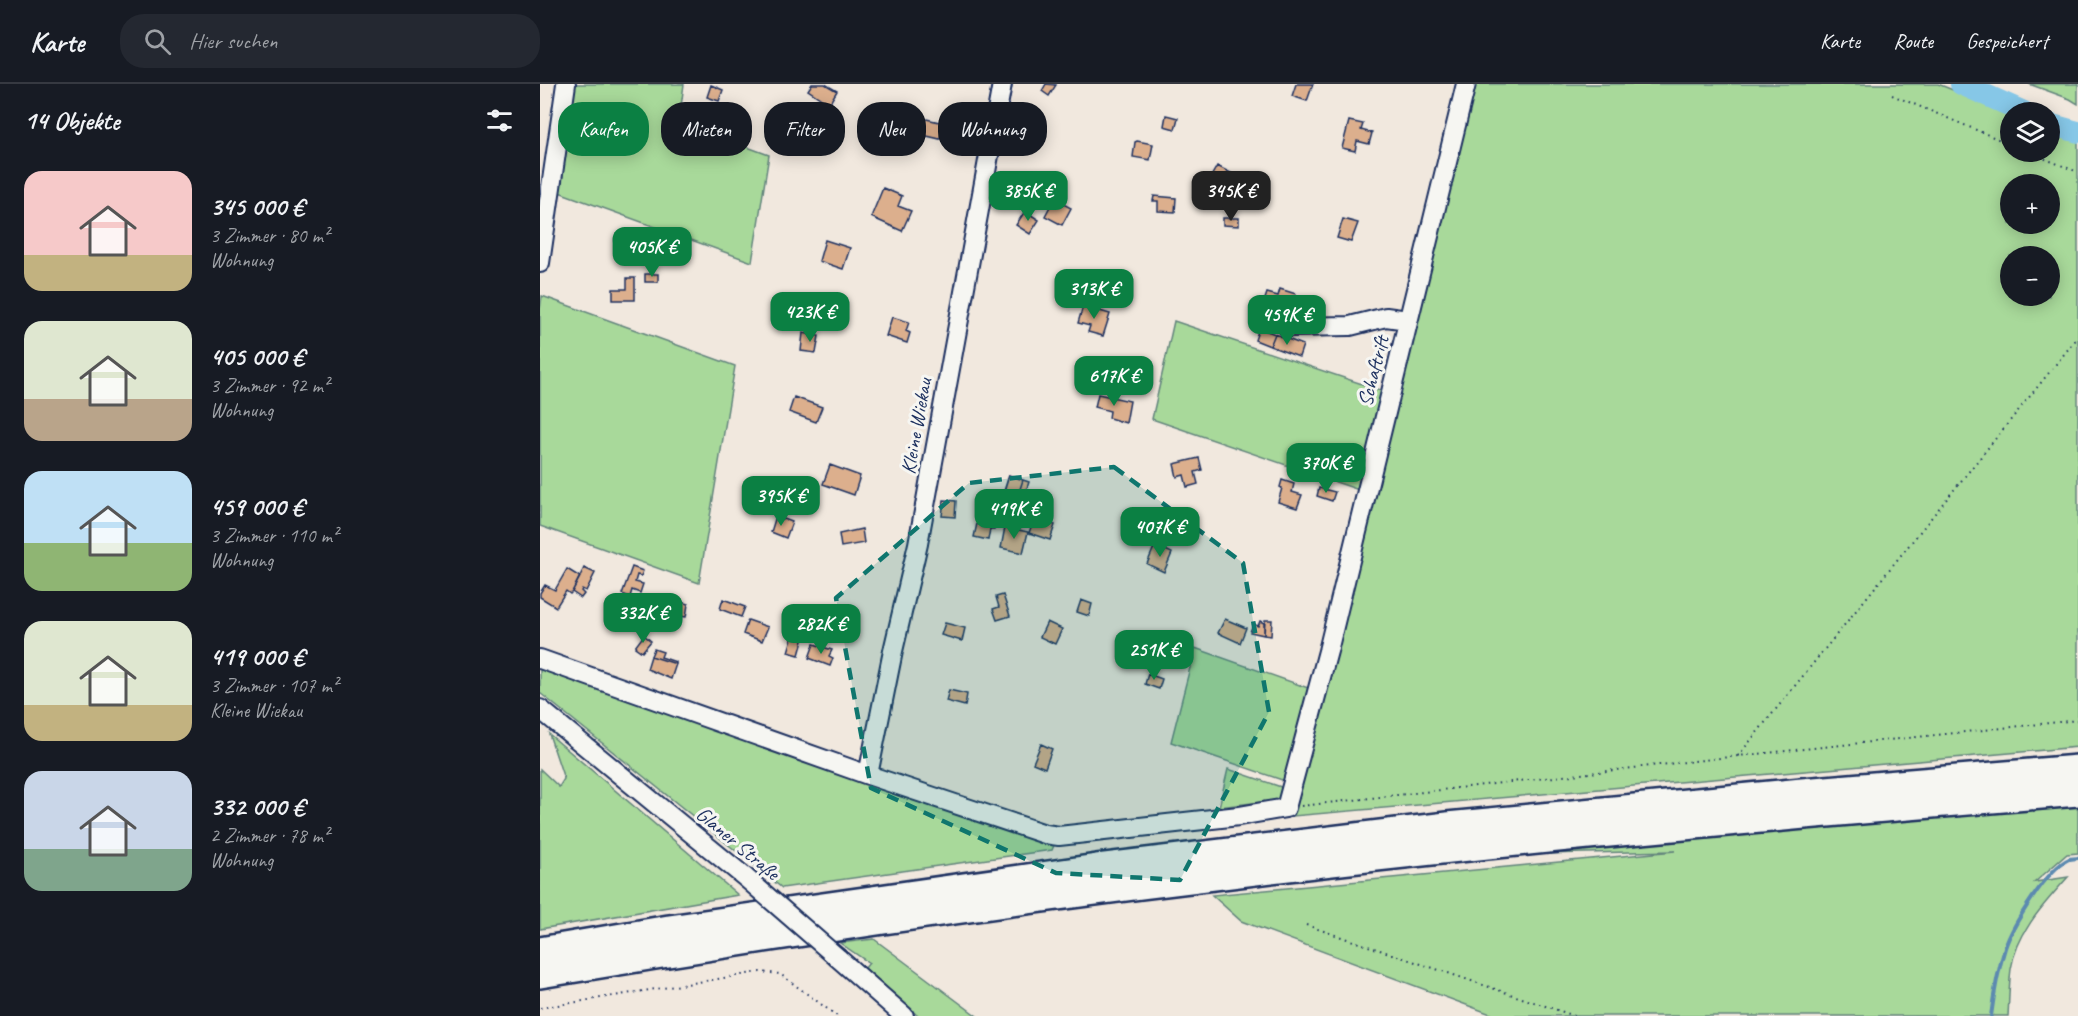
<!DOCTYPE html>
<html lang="de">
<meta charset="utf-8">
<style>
:root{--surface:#171b24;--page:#242831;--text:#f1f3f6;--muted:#9ea1a6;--line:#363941;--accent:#0b8043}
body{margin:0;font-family:Caveat,sans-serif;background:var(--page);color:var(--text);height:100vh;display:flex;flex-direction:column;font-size:22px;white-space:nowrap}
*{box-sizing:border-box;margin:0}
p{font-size:20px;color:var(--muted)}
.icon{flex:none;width:33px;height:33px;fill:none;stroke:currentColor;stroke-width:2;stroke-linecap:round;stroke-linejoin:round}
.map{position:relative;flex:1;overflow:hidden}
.panel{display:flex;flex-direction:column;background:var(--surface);width:540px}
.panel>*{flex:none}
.hud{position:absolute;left:18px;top:18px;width:570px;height:54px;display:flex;gap:12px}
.tools{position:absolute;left:1460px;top:18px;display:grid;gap:12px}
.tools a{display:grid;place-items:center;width:60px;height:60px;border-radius:50%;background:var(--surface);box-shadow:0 3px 15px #0003;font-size:30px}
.price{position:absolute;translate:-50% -51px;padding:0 14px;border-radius:12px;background:var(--accent);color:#fff;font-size:20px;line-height:39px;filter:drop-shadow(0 2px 3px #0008)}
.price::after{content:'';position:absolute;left:50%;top:36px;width:18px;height:14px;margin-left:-9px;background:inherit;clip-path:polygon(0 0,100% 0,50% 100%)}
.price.on{background:#222;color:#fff}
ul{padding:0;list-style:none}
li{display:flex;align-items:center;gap:18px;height:150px;padding:0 24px}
li span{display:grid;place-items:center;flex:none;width:168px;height:120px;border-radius:18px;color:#555}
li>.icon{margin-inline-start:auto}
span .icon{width:72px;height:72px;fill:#fffc;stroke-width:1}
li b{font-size:26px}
h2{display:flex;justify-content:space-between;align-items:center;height:72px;padding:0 24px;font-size:26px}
.pill{padding:0 21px;border-radius:24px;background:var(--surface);box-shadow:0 3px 15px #0003;font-size:21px;line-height:54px}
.pill.on{background:var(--accent);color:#fff}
header{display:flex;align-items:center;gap:36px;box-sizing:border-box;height:84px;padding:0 30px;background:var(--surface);border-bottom:2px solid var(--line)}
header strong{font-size:28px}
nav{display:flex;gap:33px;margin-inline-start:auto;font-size:21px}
.search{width:420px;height:54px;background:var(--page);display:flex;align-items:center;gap:15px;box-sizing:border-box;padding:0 21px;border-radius:24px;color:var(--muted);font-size:22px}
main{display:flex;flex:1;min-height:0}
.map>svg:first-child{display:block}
.green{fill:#a8d99a;stroke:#62847c;stroke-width:1.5;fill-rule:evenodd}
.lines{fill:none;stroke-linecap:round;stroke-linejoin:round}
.stream{stroke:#5b8ab0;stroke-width:4}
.river{stroke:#86c7e7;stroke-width:22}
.building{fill:#dcaf8d;stroke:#1b2f5e;stroke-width:1.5}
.minor-casing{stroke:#1b2f5e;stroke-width:22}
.highway-casing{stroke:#1b2f5e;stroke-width:32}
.path{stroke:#1b2f5e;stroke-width:2;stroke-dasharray:1.5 4.5;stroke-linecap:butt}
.minor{stroke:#f6f6f2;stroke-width:18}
.highway{stroke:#f6f6f2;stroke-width:27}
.minor-bridge-casing{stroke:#1b2f5e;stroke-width:22;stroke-linecap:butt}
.minor-bridge{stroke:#f6f6f2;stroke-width:18}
.marked{fill:#0f766e;fill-opacity:0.2;stroke:#0f766e;stroke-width:4.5;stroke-dasharray:12 8;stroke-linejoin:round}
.labels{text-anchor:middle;stroke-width:6;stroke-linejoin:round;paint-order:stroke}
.street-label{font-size:21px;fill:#1b2f5e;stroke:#f6f6f2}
</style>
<header>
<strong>Karte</strong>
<div class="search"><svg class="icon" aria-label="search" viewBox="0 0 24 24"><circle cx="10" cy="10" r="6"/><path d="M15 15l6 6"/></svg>Hier suchen</div>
<nav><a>Karte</a><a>Route</a><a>Gespeichert</a></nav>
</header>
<main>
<section class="panel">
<h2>14 Objekte<svg class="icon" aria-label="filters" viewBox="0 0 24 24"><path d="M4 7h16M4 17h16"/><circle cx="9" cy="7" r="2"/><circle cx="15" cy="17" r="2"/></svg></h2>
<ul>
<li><span style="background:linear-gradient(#f6c9c9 70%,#c2b280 0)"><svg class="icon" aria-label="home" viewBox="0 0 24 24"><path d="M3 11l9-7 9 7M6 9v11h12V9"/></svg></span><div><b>345 000 €</b><p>3 Zimmer · 80 m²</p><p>Wohnung</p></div></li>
<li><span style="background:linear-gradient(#dfe7d0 65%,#b9a48a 0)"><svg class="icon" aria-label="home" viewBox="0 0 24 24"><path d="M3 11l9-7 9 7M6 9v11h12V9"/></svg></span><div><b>405 000 €</b><p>3 Zimmer · 92 m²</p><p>Wohnung</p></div></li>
<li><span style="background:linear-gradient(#bfe0f5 60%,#8fb573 0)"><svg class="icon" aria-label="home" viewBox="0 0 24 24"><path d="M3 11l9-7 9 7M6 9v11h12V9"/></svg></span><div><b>459 000 €</b><p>3 Zimmer · 110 m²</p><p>Wohnung</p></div></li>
<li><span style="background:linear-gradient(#dfe7d0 70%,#c2b280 0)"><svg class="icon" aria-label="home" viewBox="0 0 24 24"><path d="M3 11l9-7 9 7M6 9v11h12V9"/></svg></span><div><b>419 000 €</b><p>3 Zimmer · 107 m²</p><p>Kleine Wiekau</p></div></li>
<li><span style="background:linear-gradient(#c9d6e8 65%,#7fa58c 0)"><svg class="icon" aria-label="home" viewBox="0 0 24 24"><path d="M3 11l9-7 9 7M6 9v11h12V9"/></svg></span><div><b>332 000 €</b><p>2 Zimmer · 78 m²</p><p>Wohnung</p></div></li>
</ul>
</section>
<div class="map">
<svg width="1538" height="932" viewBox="0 0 1538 932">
<rect width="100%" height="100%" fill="#f1e8de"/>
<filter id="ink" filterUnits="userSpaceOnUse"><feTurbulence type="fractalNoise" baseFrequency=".0167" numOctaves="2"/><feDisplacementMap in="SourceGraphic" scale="12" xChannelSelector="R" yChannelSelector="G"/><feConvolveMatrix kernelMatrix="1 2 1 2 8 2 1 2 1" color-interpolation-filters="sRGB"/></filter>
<g filter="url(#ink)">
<path class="green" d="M31 0H144L139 38 229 71 212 178 16 107Z
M931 0H1398L1470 29V68H1509V45L1538 57V663L753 732ZM1470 100H1509V140H1470ZM1470 172H1509V212H1470Z
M1489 0H1538V20L1530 15Z
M2 212 195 282 159 499 0 442V226Z
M634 237 843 307 819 406 612 335Z
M655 564 771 605 748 698 631 658Z
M0 582 515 759 512 766 242 804 0 609Z
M9 650 198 811 0 845V685L19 703 24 695Z
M688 685 747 705 745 715 679 723Z
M1538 722V769L1527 770 1495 798 1528 793C1504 820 1477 848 1471 885 1469 900 1469 916 1468 932H956L701 837 672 811 1135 767 1002 770 1379 734Z
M334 855 437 932H378L325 884 329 879 300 859Z"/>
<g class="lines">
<path class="stream" d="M1451 932C1454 909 1458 886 1465 864 1472 842 1508 784 1529 775 1530 775 1537 774 1538 774"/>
<path class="river" d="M1421 0 1484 28
M1509 40 1538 48"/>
</g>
<path class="building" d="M272 0H285L297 7 289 20 268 6Z
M506 0 516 1 509 12 502 7Z
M756 0H773L767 17 752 12Z
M171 1 183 6 179 17 167 13Z
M352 26 361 28 358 39 350 37Z
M626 31 638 34 635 45 624 42Z
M382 34 404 39 400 55 378 50Z
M809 37 823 40 821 46 832 49 829 60 817 57 815 67 802 64Z
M597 57 613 60 610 76 593 73 595 58Z
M677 82 699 93 691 110 668 98Z
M343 104 362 112 358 122 371 127 362 147 331 133Z
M614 112 636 114 635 128 618 127V117H613Z
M514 115 531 124 522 141 505 132Z
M485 127 499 136 490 150 476 141Z
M683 134H699V142L683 141Z
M803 135 818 139 811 158 797 154Z
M75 155 95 156 94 174H84V166H75Z
M285 156 310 164 303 185 279 177Z
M105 190H118V198H105Z
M87 194H95V216H73V205H87Z
M740 205 756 210 752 223 745 221 741 233 725 228 727 223 723 221 727 209 738 212Z
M543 222 570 230 563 252 548 248 550 242 538 239Z
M352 233 369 238 366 247 370 249 367 259 346 252Z
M719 244 735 250 730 262 715 256Z
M263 249 279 252 276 269 261 267Z
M735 250 763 261 759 273 730 262Z
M558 310 590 317 586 339 569 334 570 327 555 323Z
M254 313 282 323 276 338 249 328Z
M659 374 662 386 655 388 658 400 647 403 644 391 637 393 634 380Z
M290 381 320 392 314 411 283 400Z
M469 391 483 396 478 411 464 407Z
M483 396 489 398 484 413 478 411Z
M742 396 754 400 752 408 762 411 757 424 738 418 742 404 740 403Z
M779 404 795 408 792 417 777 412Z
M404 416 416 417 415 433 402 432Z
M439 428 453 431 451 438 438 435Z
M236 432 252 438 246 454 231 448Z
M494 434 515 441 510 456 489 449Z
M438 435 455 439 454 445H450L448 456 434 453Z
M465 443 488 448 483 469 461 464Z
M322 445 324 459 301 463 299 450Z
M615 461 632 469 624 488 607 480Z
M92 483 103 487 101 492 97 491 95 498 103 500 100 509 92 506 90 513 82 510Z
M44 484 55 489 46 507 42 505 41 507 44 510 41 514 32 508Z
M27 485 40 493 32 508 30 510 26 507 16 523 0 513V509L5 501 15 506Z
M463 511 470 532 457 536 453 525 459 523 456 513Z
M183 515 205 523 201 533 180 525Z
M541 516 552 520 549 532 537 528Z
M141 518 148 520 146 533 139 532Z
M685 535 706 544 700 559 678 549Z
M208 536 228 543 222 557 203 550Z
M725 536H732L731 552 724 551Z
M720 537 724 539V551L710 548 713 540 718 542Z
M507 538 522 545 515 560 500 553Z
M405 539 425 544 422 557 401 551Z
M255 544 266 546 259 571 248 568Z
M104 551 111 557 102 568 95 563Z
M274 560 292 566 289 572 293 574 290 582 269 574Z
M114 565 123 568 121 573 136 578V580L111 572Z
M111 572 136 580 131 595 107 585Z
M608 590 622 595 619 605 605 600Z
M409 606 427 610 425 622 406 617Z
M501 660 512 665 505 684 493 679Z"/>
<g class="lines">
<g class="minor-casing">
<path id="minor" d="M0 179 26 0
M748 243 810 242 846 233 868 236
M0 575 328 691 505 750 519 752 699 732 746 724 788 567 926 0
M0 625 206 794
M328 691 353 567 378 460 462 0
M298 874 364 932"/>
</g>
<g class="highway-casing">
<path id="highway" d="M0 867 129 845 557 784 907 742 1262 708 1538 685
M0 890C302 839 606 797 910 765 1119 743 1329 725 1538 708"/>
</g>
<path class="path" d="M1352 11 1470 60
M1488 68 1538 88
M1198 672 1538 253
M761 722 1198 672 1538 636
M766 841 1035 932
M0 924 220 888 240 890 297 932"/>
<use href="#minor" class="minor"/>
<use href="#highway" class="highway"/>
<g class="minor-bridge-casing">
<path id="minor-bridge" d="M206 794 298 874"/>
</g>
<use href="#minor-bridge" class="minor-bridge"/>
</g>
</g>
<path class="marked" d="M574 383 703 479 729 628 640 796 516 789 331 704 296 514 429 399Z"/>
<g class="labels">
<g class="street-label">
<text transform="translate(833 287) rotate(-76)" y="7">Schaftrift</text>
<text transform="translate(376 342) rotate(-80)" y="7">Kleine Wiekau</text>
<text transform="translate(198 759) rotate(40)" y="7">Glaner Straße</text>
</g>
</g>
</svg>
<div class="tools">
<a><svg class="icon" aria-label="layers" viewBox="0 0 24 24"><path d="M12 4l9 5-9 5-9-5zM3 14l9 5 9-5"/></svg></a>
<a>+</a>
<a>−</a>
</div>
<b class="price" style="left:488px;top:138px">385K €</b>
<b class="price on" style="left:691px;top:138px">345K €</b>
<b class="price" style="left:112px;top:194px">405K €</b>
<b class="price" style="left:554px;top:236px">313K €</b>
<b class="price" style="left:270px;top:259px">423K €</b>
<b class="price" style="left:747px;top:262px">459K €</b>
<b class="price" style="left:574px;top:323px">617K €</b>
<b class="price" style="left:786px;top:410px">370K €</b>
<b class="price" style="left:241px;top:443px">395K €</b>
<b class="price" style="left:474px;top:456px">419K €</b>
<b class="price" style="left:620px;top:474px">407K €</b>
<b class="price" style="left:103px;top:560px">332K €</b>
<b class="price" style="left:281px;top:571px">282K €</b>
<b class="price" style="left:614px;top:597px">251K €</b>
<div class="hud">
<a class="pill on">Kaufen</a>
<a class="pill">Mieten</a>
<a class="pill">Filter</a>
<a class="pill">Neu</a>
<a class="pill">Wohnung</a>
</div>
</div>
</main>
